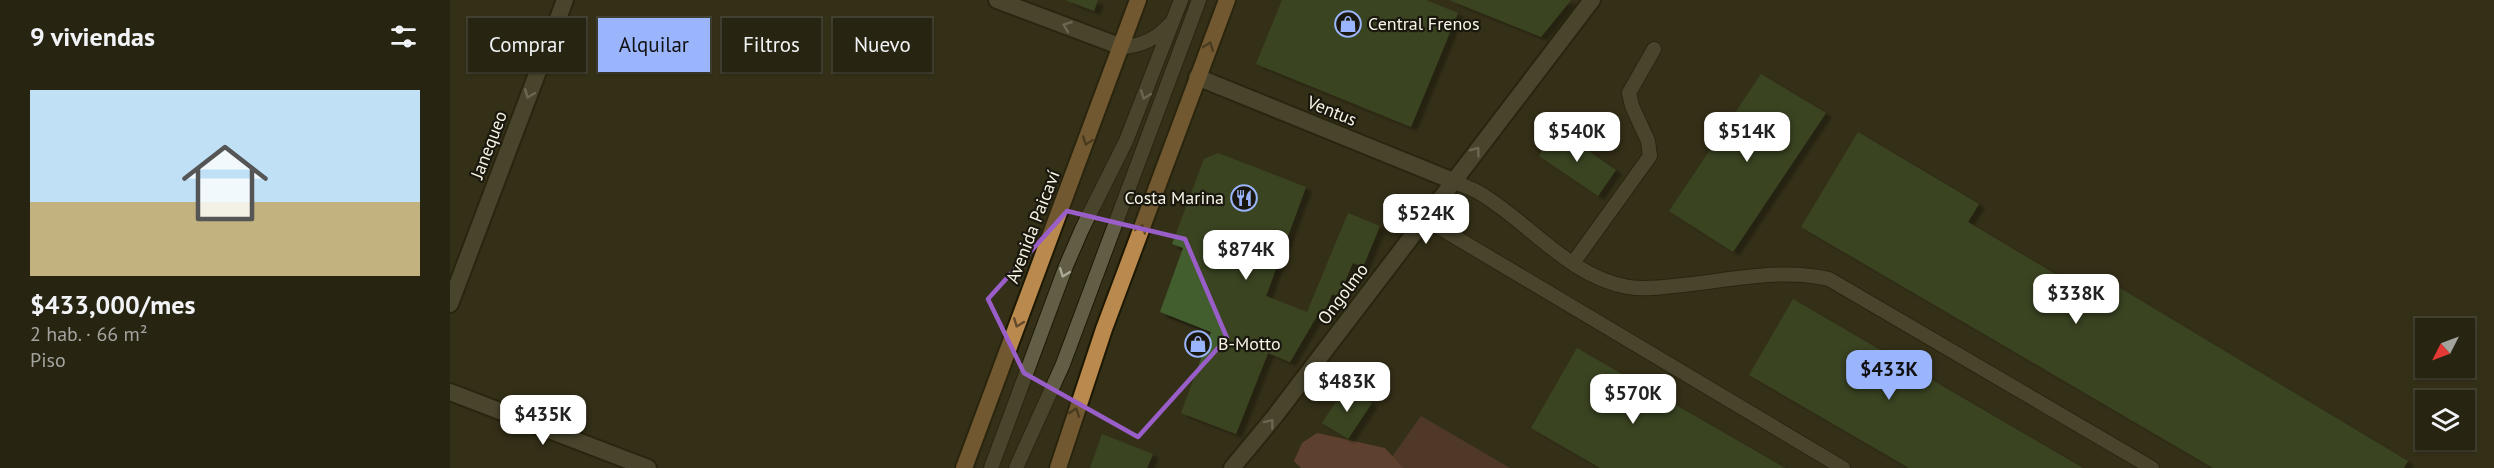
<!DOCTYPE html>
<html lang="es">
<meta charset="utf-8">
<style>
:root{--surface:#272412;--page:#2f2c1b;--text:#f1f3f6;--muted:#a4a49f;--line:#434132;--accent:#9bb5fd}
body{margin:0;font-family:"PT Sans",sans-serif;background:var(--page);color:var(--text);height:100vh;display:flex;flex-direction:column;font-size:22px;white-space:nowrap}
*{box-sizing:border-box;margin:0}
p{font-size:20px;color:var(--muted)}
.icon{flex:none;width:33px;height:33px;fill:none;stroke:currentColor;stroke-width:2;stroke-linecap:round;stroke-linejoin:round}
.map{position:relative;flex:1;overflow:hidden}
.panel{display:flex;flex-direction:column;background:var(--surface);width:450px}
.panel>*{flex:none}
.top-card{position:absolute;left:18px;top:18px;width:570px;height:54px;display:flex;gap:12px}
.needle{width:39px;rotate:228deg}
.buttons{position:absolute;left:1965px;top:318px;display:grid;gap:12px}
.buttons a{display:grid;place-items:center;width:60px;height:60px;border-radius:0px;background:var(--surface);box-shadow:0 2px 4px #0004,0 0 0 2px var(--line);font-size:30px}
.price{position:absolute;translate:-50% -51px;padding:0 14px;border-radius:12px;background:#fff;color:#222;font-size:20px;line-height:39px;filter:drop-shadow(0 2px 3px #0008)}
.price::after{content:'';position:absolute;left:50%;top:36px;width:18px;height:14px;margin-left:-9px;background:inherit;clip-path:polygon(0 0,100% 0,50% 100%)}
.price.on{background:var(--accent);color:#111}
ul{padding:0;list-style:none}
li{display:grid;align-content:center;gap:12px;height:318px;padding:0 30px}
li span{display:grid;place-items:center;height:186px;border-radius:0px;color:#555}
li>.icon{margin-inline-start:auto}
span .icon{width:108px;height:108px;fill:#fffc;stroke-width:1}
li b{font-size:26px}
h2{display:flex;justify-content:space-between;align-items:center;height:72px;padding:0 30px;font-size:26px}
.pill{padding:0 21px;border-radius:0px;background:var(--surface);box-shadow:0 2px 4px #0004,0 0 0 2px var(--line);font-size:21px;line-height:54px}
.pill.on{background:var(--accent);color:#111}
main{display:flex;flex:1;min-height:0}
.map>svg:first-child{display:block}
.green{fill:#6f433b}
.forest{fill:#91564c}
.building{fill:#425d2d;filter:url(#shadow)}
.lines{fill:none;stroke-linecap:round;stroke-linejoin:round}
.service-casing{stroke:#1c1802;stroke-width:16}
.minor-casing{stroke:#1c1802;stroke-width:20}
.tertiary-casing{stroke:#1c1802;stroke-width:20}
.primary-casing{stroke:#1c1802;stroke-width:20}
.service{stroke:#625e45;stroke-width:14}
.minor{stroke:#625e45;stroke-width:16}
.tertiary{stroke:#625e45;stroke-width:16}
.primary{stroke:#ba894e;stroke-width:16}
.oneway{stroke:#aca996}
.oneway2{stroke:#624b2b}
.marked{fill:none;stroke:#9a5ec9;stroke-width:4.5;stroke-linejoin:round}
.labels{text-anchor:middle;stroke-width:4.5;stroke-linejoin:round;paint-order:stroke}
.poi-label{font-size:18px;fill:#f7f4e6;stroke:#1a180e;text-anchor:start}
.street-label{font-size:18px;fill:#f7f4e6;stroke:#1a180e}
</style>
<main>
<section class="panel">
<h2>9 viviendas<svg class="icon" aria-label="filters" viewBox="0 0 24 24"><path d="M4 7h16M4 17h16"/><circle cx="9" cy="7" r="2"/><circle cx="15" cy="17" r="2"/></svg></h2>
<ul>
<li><span style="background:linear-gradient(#bfe0f5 60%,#c2b280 0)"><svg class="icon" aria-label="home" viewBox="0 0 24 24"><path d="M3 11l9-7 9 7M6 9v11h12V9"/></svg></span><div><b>$433,000/mes</b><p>2 hab. · 66 m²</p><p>Piso</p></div></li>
</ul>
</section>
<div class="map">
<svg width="2044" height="468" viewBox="0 0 2044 468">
<defs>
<filter id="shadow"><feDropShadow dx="6" dy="4" stdDeviation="1.5" flood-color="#0009"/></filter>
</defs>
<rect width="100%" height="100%" fill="#343018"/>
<path class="green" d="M971 416 1060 468H934Z"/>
<path class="forest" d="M867 433 935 448 953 468H851L844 461 852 443Z"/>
<path class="building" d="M615 0H648L644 11Z
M832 0H976L1008 13 961 127 806 64Z
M999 0H1121L1091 37Z
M1311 74 1376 113 1283 252 1219 211Z
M1107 129 1166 170 1148 196 1089 156Z
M1408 132 1529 204 1518 222 1659 306 1670 288 1958 461 1954 468H1763L1351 227Z
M768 153 856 187 816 296 857 312 898 213 930 226 913 267 903 263 888 297 882 294 873 317 867 316 840 362 818 353 786 434 731 413 761 332 710 312 733 248 722 244 754 159Z
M1343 299 1633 468H1459L1299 375Z
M1127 348 1335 468H1150L1081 428Z
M896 387 922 403 898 439 872 423Z
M652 434 703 454 697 468H640Z"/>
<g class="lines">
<g class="service-casing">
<path id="service" d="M672 47C692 46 706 39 719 25
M1003 181C1011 185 1021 188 1028 192 1078 221 1119 277 1178 287 1196 290 1215 287 1233 285 1281 280 1331 268 1379 279L1702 468
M975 219 1393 468
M1123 263 1200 156 1198 141 1182 106 1179 93 1204 49
M541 468 616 266 632 229 676 141 731 0
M566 468 613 364 749 0"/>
</g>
<g class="minor-casing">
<path id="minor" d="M747 77 1003 181
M0 304 115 0
M0 392 198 468"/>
</g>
<g class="tertiary-casing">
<path id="tertiary" d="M547 0 672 47
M782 468 825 416 1142 0"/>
</g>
<g class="primary-casing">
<path id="primary" d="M514 468 688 0
M608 468 654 329 777 0"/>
</g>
<use href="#service" class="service"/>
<use href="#minor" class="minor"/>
<use href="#tertiary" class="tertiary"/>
<use href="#primary" class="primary"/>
</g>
<defs><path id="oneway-chevron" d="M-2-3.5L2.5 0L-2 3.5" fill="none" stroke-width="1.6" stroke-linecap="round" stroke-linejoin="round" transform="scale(1.5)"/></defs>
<g class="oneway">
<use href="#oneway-chevron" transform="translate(617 26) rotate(-159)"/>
<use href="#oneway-chevron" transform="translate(79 94) rotate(111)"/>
<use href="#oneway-chevron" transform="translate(695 95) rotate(111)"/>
<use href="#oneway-chevron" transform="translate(1026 151) rotate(-53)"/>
<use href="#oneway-chevron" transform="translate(614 273) rotate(111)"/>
<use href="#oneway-chevron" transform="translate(820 423) rotate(-52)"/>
</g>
<g class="oneway2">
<use href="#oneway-chevron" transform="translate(759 46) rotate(-69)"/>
<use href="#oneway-chevron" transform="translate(637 141) rotate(111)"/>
<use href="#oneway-chevron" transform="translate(691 229) rotate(-70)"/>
<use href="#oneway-chevron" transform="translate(568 323) rotate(111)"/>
<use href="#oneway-chevron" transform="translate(625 412) rotate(-71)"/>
</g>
<path d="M0 0H2044V468H0ZM617 211 735 239 777 338 688 437 574 373 538 299Z" fill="#343018" fill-opacity=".55" fill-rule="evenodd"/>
<path class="marked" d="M617 211 735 239 777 338 688 437 574 373 538 299Z"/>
<defs>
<g id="shop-ring" transform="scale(1.35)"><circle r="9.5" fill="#1a180e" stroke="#9bb5fd" stroke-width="1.5"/><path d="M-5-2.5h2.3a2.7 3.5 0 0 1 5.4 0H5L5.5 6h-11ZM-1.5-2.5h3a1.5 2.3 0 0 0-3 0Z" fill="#9bb5fd"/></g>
<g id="restaurant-ring" transform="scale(1.35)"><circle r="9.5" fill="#1a180e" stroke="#9bb5fd" stroke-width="1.5"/><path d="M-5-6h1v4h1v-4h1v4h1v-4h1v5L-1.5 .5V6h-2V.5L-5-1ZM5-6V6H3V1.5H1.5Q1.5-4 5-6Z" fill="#9bb5fd"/></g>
</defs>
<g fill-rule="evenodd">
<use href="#shop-ring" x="898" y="24"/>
<use href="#restaurant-ring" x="794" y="198"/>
<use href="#shop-ring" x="748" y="344"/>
</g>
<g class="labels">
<g class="poi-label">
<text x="918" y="30">Central Frenos</text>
<text x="774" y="204" text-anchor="end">Costa Marina</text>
<text x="768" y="350">B-Motto</text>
</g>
<g class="street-label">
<text transform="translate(882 111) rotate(22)" y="6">Ventus</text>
<text transform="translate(39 145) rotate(-69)" y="6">Janequeo</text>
<text transform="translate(583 227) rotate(-69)" y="6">Avenida Paicaví</text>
<text transform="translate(893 294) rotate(-53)" y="6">Ongolmo</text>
</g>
</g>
</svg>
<div class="buttons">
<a><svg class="needle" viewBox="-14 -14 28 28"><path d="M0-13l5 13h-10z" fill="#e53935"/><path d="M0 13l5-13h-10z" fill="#a4a49f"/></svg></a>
<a><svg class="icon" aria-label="layers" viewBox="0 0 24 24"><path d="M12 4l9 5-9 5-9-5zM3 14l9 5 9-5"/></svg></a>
</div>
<b class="price" style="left:1127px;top:163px">$540K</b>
<b class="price" style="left:1297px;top:163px">$514K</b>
<b class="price" style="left:976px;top:245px">$524K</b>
<b class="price" style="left:796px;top:281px">$874K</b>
<b class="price" style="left:1626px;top:325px">$338K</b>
<b class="price on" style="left:1439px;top:401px">$433K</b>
<b class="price" style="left:897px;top:413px">$483K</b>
<b class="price" style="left:1183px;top:425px">$570K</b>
<b class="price" style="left:93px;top:446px">$435K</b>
<div class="top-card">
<a class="pill">Comprar</a>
<a class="pill on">Alquilar</a>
<a class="pill">Filtros</a>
<a class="pill">Nuevo</a>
</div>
</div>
</main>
